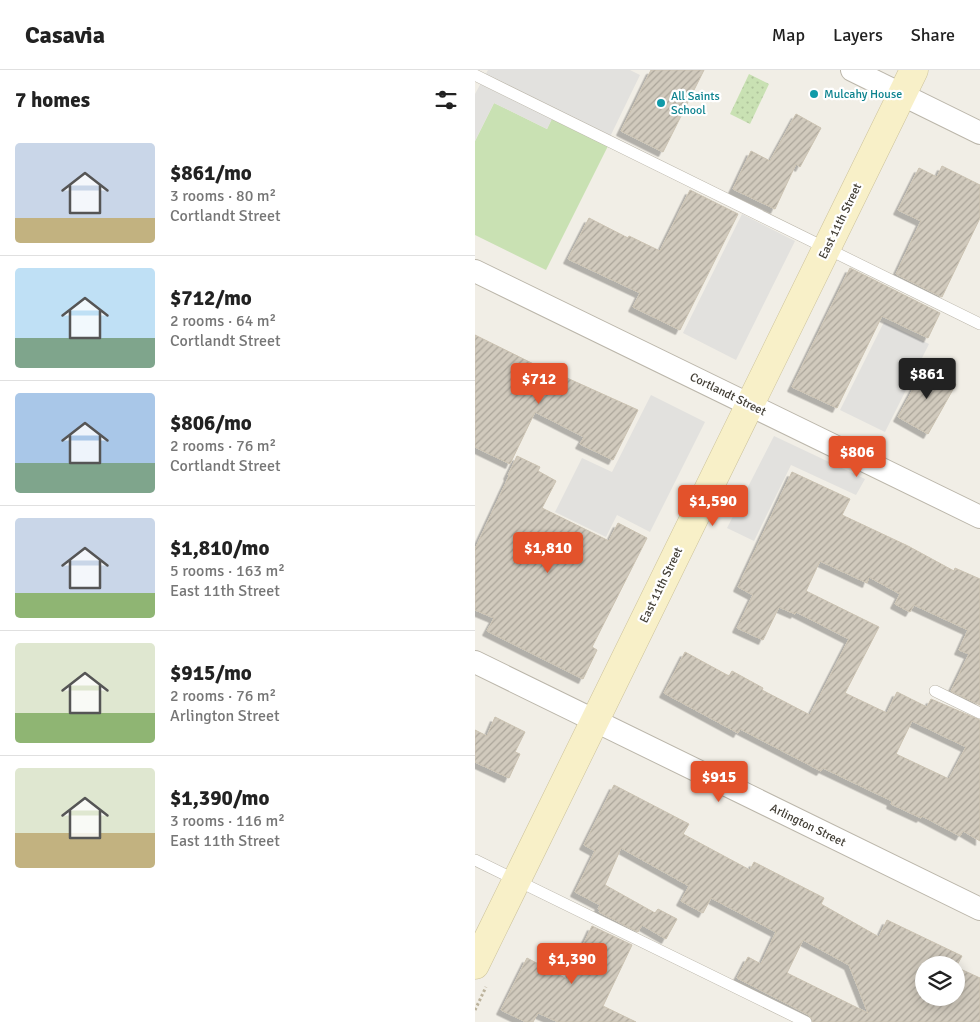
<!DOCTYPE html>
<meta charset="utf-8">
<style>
:root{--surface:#fff;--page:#f2f2f2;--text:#222;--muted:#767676;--line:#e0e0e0;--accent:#e3522b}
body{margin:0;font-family:Signika,sans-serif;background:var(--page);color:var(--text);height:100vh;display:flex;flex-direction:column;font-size:19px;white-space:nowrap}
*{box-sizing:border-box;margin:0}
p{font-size:16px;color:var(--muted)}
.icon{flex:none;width:28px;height:28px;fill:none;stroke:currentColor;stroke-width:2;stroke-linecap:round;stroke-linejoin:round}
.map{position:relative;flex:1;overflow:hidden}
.drawer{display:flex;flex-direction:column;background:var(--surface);width:475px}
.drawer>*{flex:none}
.controls{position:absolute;left:440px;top:886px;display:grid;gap:10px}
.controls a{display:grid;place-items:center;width:50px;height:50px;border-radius:50%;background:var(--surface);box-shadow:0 2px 12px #0003;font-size:25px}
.price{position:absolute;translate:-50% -42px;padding:0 11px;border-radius:5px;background:var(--accent);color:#fff;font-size:16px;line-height:32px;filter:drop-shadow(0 1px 2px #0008)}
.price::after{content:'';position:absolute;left:50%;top:30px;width:15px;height:11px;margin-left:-8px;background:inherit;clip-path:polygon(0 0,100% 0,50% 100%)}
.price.on{background:#222;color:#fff}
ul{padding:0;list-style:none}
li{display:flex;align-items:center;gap:15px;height:125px;padding:0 15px}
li+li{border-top:1px solid var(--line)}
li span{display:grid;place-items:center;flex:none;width:140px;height:100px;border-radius:5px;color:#555}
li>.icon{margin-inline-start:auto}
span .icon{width:60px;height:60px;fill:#fffc;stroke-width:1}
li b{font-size:21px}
h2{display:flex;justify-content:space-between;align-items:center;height:60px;padding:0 15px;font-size:21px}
header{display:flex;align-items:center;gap:30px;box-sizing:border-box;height:70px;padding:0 25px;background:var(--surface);border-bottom:1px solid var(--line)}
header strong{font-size:24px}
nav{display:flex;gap:28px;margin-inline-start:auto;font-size:18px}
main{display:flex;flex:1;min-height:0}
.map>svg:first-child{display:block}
.grass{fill:url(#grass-dots)}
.pitch{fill:#c9e1b3}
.parking{fill:#e2e1de}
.building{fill:url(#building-hatch);stroke:#cbc2b1;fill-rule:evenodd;filter:url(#shadow)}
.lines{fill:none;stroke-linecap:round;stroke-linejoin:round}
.service-casing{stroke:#bbb6aa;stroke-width:12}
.minor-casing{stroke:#bbb6aa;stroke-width:24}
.secondary-casing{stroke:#ccc29a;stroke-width:29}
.path{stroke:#bbb29c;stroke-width:3;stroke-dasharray:2.5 2.5;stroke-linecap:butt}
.service{stroke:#fff;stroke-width:11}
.minor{stroke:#fff;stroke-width:22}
.secondary{stroke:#f8f0c8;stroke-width:28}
.culture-dot{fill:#0f9aa8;stroke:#fff;stroke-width:2}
.labels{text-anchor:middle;stroke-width:4.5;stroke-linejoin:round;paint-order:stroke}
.culture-label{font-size:12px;fill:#0d838f;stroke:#fff;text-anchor:start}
.street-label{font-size:12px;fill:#433f36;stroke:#fff}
</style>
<header>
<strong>Casavia</strong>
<nav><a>Map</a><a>Layers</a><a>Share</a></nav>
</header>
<main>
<section class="drawer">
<h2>7 homes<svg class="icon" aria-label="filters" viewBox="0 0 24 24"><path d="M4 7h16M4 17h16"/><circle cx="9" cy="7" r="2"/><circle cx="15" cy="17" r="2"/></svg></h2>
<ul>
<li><span style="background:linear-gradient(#c9d6e8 75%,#c2b280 0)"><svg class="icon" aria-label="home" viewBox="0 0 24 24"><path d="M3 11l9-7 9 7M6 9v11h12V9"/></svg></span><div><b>$861/mo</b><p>3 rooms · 80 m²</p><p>Cortlandt Street</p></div></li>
<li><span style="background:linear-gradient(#bfe0f5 70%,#7fa58c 0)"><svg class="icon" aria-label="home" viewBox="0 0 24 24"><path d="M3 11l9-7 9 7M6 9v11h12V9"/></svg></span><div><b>$712/mo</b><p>2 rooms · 64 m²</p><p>Cortlandt Street</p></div></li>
<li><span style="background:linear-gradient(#a9c7e8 70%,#7fa58c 0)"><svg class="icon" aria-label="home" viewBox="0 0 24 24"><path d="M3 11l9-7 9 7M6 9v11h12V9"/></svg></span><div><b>$806/mo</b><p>2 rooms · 76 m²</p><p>Cortlandt Street</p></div></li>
<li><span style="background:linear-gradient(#c9d6e8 75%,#8fb573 0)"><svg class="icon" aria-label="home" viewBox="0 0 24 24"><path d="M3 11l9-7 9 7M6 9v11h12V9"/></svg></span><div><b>$1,810/mo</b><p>5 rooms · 163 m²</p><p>East 11th Street</p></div></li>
<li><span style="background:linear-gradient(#dfe7d0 70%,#8fb573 0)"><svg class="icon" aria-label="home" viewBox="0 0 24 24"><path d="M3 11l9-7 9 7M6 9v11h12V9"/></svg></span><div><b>$915/mo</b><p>2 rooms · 76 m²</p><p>Arlington Street</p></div></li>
<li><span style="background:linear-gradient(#dfe7d0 65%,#c2b280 0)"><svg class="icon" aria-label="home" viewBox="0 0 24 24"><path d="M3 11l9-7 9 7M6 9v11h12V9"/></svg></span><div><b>$1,390/mo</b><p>3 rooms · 116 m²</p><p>East 11th Street</p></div></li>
</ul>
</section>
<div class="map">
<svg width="505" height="952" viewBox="0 0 505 952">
<defs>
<pattern id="grass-dots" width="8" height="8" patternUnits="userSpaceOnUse" patternTransform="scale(1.25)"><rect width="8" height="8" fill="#c9e1b3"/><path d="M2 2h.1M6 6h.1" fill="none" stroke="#aec29b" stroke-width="1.8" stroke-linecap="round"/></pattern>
<pattern id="building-hatch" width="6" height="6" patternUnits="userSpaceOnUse" patternTransform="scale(1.25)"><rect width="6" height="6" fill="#d1cabd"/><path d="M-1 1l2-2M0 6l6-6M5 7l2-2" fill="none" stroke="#aba59a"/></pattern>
<filter id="shadow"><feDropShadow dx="-4.5" dy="4.5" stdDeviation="0" flood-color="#0004"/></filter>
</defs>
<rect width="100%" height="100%" fill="#f1eee6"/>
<path class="grass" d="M274 4 294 14 275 54 255 44Z"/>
<path class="pitch" d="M19 33 72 59 78 46 134 74 71 200 0 165V71Z"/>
<path class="parking" d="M13 0H155L165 5 132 73 78 47 72 59 19 33 0 71V24Z
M267 144 320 171 261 290 208 263Z
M409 252 454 274 410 362 365 340Z
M176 325 230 352 175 462 142 445 131 467 80 442 107 388 137 402Z
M299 366 390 409 381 425 316 395 279 471 252 458Z"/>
<path class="building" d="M176 0H229L188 82 146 61Z
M321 44 346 58 325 97 321 94 300 139 258 119 276 81 295 91Z
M467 96 505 115V148L467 227 421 204 446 151 423 140 444 98 462 107Z
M215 120 263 144 205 260 158 237 165 223 93 189 114 148 153 168 154 166 185 181Z
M375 198 465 243 453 268 407 246 362 338 317 317Z
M0 265 91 310 92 308 163 340 138 390 105 374 109 367 60 342 35 394 0 377Z
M450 297 481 314 453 364 423 347Z
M42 386 65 397 63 401 81 411 67 438 134 471 143 453 172 468 117 577 122 580 108 609 12 561 19 548 0 540V479L34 406 33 405Z
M317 402 375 429 367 445 433 476 479 501 480 498 505 509V635L476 621 494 584 484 580 493 560 439 535 435 542 420 534 425 524 394 507 392 513 345 491 331 521 404 557 370 623 412 643 422 622 452 637 456 629 505 650V771L488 761 485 766 447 746 446 748 416 734 417 731 348 698 346 701 265 659 263 663 189 623 210 582 254 606 257 601 288 618 287 620 335 645 374 569 321 542 320 544 304 537 288 570 262 558 278 525 263 517ZM437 651 491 677 474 709 421 684Z
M20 647 50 662 40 682 45 684 34 708 0 692V660L12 666Z
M139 715 214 754 208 764 275 800 279 792 349 828 346 834 404 867 412 850 487 886 481 897 505 908V952H338L334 945 262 908 273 887 286 894 301 862 236 828 228 843 206 831 214 816 146 778 130 815 180 843 183 839 202 849 191 869 167 855 163 862 124 842 125 840 123 839 125 835 100 822 120 781 109 775ZM328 870 374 895 393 943 312 903ZM449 895H481V928H449Z
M117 856 157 875 128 936 161 952H83L63 943 58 952H51L26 940 52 888 92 909Z"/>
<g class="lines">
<g class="service-casing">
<path id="service" d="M0 5 505 254
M460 621 505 643
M0 790 331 952"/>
</g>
<g class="minor-casing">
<path id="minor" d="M377 0 505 63
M0 201 505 447
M0 592 505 839"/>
</g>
<g class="secondary-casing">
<path id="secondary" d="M0 895 439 0"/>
</g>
<path class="path" d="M0 940 11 917"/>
<use href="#service" class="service"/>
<use href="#minor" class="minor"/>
<use href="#secondary" class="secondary"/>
</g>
<g class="culture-dot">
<circle cx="339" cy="24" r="5"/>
<circle cx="186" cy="33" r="5"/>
</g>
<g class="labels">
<g class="culture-label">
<text x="349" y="28">Mulcahy House</text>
<text x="196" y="30">All Saints<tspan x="196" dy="14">School</tspan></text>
</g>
<g class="street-label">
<text transform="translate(365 151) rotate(-64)" y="4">East 11th Street</text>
<text transform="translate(253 324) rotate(26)" y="4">Cortlandt Street</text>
<text transform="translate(186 515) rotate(-64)" y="4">East 11th Street</text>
<text transform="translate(333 755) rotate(26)" y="4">Arlington Street</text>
</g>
</g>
</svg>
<div class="controls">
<a><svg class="icon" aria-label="layers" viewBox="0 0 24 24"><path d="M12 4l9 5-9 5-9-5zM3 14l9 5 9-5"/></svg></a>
</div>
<b class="price on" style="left:452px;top:330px">$861</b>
<b class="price" style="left:64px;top:335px">$712</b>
<b class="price" style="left:382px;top:408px">$806</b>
<b class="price" style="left:238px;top:457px">$1,590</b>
<b class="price" style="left:73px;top:504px">$1,810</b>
<b class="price" style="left:244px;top:733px">$915</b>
<b class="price" style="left:97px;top:915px">$1,390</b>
</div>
</main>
